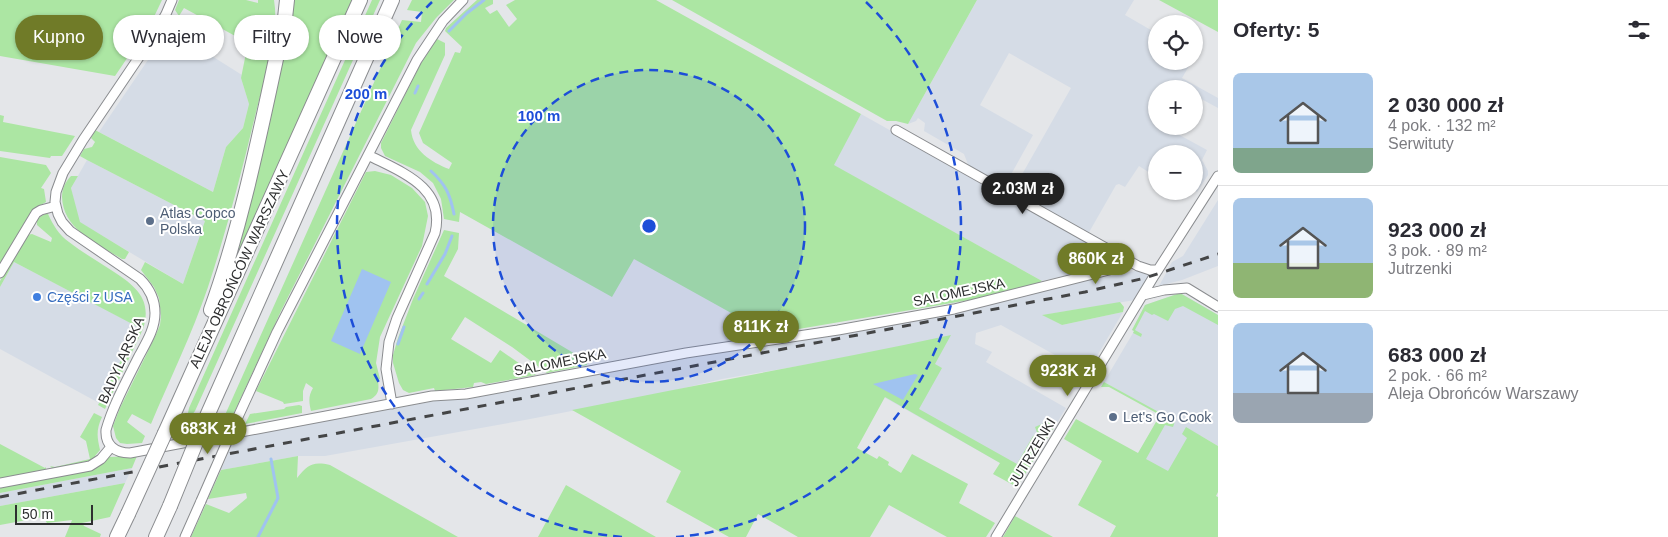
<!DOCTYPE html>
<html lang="pl">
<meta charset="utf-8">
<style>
:root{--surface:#fff;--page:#f7f7f7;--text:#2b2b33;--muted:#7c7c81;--line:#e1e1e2;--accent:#707b28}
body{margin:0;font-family:Helvetica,sans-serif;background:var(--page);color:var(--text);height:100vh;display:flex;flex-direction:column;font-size:19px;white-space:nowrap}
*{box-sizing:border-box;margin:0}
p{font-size:16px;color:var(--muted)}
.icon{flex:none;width:28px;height:28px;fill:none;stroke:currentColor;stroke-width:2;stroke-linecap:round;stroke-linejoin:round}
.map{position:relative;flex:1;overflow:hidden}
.panel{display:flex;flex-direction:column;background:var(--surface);width:450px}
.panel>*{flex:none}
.top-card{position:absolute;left:15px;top:15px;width:475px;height:45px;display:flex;gap:10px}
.tools{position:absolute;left:1148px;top:15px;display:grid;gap:10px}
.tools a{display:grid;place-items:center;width:55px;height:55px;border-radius:50%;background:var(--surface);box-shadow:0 1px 4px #0004;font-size:25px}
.scale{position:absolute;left:15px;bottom:12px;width:78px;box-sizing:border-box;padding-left:5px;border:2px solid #2e2f30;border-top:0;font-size:14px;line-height:18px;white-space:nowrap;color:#2e2f30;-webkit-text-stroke:4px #fff;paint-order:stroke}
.price{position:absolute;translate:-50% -42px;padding:0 11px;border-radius:18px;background:var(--accent);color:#fff;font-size:16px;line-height:32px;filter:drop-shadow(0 1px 2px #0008)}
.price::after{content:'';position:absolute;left:50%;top:30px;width:15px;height:11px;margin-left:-8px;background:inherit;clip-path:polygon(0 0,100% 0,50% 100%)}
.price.active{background:#222;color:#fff}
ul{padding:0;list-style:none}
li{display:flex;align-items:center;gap:15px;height:125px;padding:0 15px}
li+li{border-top:1px solid var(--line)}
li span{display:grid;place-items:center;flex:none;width:140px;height:100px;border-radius:8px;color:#555}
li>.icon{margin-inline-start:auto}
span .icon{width:60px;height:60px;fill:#fffc;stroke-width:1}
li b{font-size:21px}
h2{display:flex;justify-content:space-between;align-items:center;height:60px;padding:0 15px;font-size:21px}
.chip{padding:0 18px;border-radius:22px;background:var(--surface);box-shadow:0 1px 4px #0004;font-size:18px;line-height:45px}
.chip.active{background:var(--accent);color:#fff}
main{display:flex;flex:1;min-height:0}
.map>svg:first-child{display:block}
.built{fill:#d5dce6}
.green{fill:#ace6a3}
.water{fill:#a0c3f0}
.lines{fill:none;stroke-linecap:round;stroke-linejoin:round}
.stream{stroke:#a0c3f0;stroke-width:3}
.street-casing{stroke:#8a8c8f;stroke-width:11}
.primary-casing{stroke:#8a8c8f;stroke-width:16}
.street{stroke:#fff;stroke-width:9}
.primary{stroke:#fff;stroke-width:14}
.rail{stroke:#444546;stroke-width:3;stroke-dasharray:9 9;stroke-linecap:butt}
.street-bridge-casing{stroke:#8a8c8f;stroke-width:11;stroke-linecap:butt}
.primary-bridge-casing{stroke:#8a8c8f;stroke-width:16;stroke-linecap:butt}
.street-bridge{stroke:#fff;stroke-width:9}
.primary-bridge{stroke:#fff;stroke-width:14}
.ring{fill:none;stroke:#1d4ed8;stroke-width:2.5;stroke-dasharray:9 6}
.service-dot{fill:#5c6f8a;stroke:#fff;stroke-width:2}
.shop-dot{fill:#3f7fe0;stroke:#fff;stroke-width:2}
.labels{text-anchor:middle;stroke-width:4;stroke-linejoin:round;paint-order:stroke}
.service-label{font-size:14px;fill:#4e5e75;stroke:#fff;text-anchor:start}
.street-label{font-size:14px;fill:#2e2f30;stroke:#fff}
.shop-label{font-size:14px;fill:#366cbe;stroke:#fff;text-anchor:start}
.centre{fill:#1d4ed8;stroke:#fff;stroke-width:2.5}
.ring-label{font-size:15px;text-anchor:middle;font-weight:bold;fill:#1d4ed8;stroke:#fff;stroke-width:4;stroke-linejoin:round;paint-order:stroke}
</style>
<main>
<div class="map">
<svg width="1218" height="537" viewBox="0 0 1218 537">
<rect width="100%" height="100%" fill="#e4e6e9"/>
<path class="built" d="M977 0H1134L1125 15 1156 33V61H1192L1182 78 1218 98V108L1194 95V89H1156V126H1163L1207 150 1202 160 1208 171V175L1197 192 1194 190V154H1156V167L1154 166 1150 173 1139 166 1125 187 1119 184 1116 185 1088 234 1012 192 1071 88 1009 53 980 105 1033 135 1004 187 969 167 964 154 924 131 925 123 918 118 916 121 908 124Z
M169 29 242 75 241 78 249 104 243 128 226 147 213 192 99 132Z
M861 114 1014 200V203L1022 207 1025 206 1054 224H1057L1121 260 1119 263 1042 281 833 165Z
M87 160 205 221 183 284 79 222 71 188Z
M1218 200V266L1182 280 1159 286 1172 262 1183 256Z
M14 262 139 327 99 403 0 349V287Z
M1140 270 1146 271 1148 276 1135 300 1043 315 1062 325 1123 312 1087 373 1001 325 976 333 975 344 992 352 986 362 1066 408 1026 473 1000 463 822 362 722 379 659 394 525 420 325 456H298L221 470 235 438 440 400H448L833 332Z
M1180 293 1218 315V446L1201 436 1174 481 1135 459 1161 414 1104 382 1133 333 1134 331 1132 330 1145 305Z
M132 468 125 483 0 506V493Z"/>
<path class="green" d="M0 0H162L152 21 147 19 144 22 149 26 115 76 0 56Z
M179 0H246L258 3V0H274C280 37 265 76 256 112 242 171 227 229 208 287 192 334 170 379 151 424L132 414 127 422 145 436 142 443 127 444 120 443 116 438 113 426 120 408 154 339 160 325 161 316 159 298 154 287 141 270 145 262 183 284 205 221 87 160 80 156 84 149 92 147 95 142 91 138 95 130 213 192 226 147 243 128 249 104 241 78 248 43 184 8 179 16 175 10Z
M294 0H352L240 254 237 256 235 253 284 56 292 17Z
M372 0H380L195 411 191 416 188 413 189 408Z
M412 0H454L436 18 416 43 281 311 232 417 225 415 402 20 421 22 422 12 407 10Z
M477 0H493V4L485 8 490 14 497 10 509 27 517 19 506 5 515 0H656L861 114 834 165 1042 281 1030 287 987 297 769 334 634 259 612 297 460 212 459 222 444 219 441 199 433 183 420 172 385 156 381 148V143L420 65 437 39 445 43V55L411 130C413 151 431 162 449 169L452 163 423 143 419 133 455 52 460 53 462 47 445 31 446 28Z
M672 0H977L908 124 896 121H887Z
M1159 0H1218V32Z
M0 115 4 116 3 122 75 136 62 156H51L50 158 0 151Z
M0 157 46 165 51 173 41 188 44 189 46 202 39 206 33 212 0 266Z
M375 171 391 175 412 188 425 202 428 216 422 246 380 337 376 363 380 379 378 380C379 390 379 394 371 399L311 411C309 403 308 396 313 388L306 383 303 391V401L284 404 283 402 256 391 366 172Z
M71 176H78L71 188 80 222 129 252 125 259H122C98 244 63 230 62 197 62 189 65 182 71 176Z
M45 214H48C53 225 59 235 69 242 82 252 97 261 111 270 134 285 153 298 143 329L105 409 98 405 138 327 14 262 0 287V281L27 235 32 234 51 242 52 238 37 225V219Z
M444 230 459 233 458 249 444 276 587 361V365L547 373 512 347 465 317 451 339 491 363 500 350 536 375 486 384 481 382 474 383 473 387 435 391 434 388 409 393 403 390 399 383 393 363V355L398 338 413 299Z
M1180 293 1218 315V325L1183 306 1175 309 1168 321 1154 314 1152 315 1145 311 1135 330 1142 334 1141 337 1133 333 1134 331 1132 330 1145 305Z
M1120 302 1124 307 1123 312 1062 325 1042 315Z
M951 335 935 364 942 368 919 409 1017 464 1033 436 1038 435 1035 427 1044 423 1046 419 1056 424 1017 487 993 474 1000 463 885 397 857 448 877 459 879 456 889 462 888 465 901 473 912 454 968 484 959 503 995 523 986 537H947L889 505 870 537H798L758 514 746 537H729L666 502 681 471 572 410C698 384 825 362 951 335Z
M1104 382 1175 421 1173 427 1165 425 1146 459 1168 471 1187 438 1182 434 1186 427 1218 446V492L1216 496 1218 497V537H1110L1116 526 1078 505 1102 461 1064 439 1076 419 1138 453 1160 415 1109 387H1101Z
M299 405 302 406V413L245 424 250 414 284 409 286 407Z
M94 413 102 417C96 430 97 437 100 450L95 456 97 459 91 462 53 469 50 466 55 467 90 459 86 441 80 437Z
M0 444 45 468 46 467V470L0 479Z
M137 456 132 468 0 493V487L95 469 109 457Z
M298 456 297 478C308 465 312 461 330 465L458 537H191L206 504 229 513 247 498 246 493 208 499 221 470Z
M125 483 110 517 82 523 84 526 101 534 100 537H65L72 520 47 523 43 517 0 525V506Z
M566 485 656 537H538Z
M1015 516 1053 537H1003Z"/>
<path class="water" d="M362 269 391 282 360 354 331 341Z
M915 374 918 375 903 400 873 384Z"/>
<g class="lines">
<path class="stream" d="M449 31 467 13 484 0
M415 93 418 86
M431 171C446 185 450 194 454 214
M427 284 445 254 452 236
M419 299 423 293
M398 344 404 327
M258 537 278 498 271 459"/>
<g class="street-casing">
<path id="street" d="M172 0 166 14 154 35 83 140 63 173 56 192 55 202 58 214 62 222 70 231 140 279C149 288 155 300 155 313 155 329 146 343 139 356 127 380 113 405 106 430 105 445 115 453 130 453L432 396 466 394 686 353 838 330 954 309 1125 266 1131 262
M896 130 1138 266 1150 270H1158
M368 155C401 172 446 187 435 233L397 318 389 342 386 369 392 404
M0 273 36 213 41 210 56 206
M1143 295 1164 290 1187 288 1218 307
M237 419 277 332 417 60 443 21 463 0
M0 483 90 466 101 459 111 447
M185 537 201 501
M996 537 1154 276 1218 176"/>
</g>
<g class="primary-casing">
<path id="primary" d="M211 310C245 216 263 116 285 18L287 0
M203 425 392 0
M165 433 360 0
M117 537 128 514
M156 537 170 506"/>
</g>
<use href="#street" class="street"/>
<use href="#primary" class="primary"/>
<path class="rail" d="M0 497 1085 292 1145 278 1218 254"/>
<g class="street-bridge-casing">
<path id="street-bridge" d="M201 501 237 419"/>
</g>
<g class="primary-bridge-casing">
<path id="primary-bridge" d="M170 506 203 425
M128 514 165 433"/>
</g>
<use href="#street-bridge" class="street-bridge"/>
<use href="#primary-bridge" class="primary-bridge"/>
</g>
<circle cx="649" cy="226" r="156" fill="#1d4ed8" fill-opacity=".12"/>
<g class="ring">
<circle cx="649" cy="226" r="156"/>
<path d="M622 537A312 312 0 0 1 432 2M866 2A312 312 0 0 1 676 537"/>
</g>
<g class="service-dot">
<circle cx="150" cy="221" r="5"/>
<circle cx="1113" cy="417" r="5"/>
</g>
<circle class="shop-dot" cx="37" cy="297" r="5"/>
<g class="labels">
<g class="service-label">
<text x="160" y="218">Atlas Copco<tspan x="160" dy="16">Polska</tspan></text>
<text x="1123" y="422">Let's Go Cook</text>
</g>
<g class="street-label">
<text transform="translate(239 269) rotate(-65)" y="5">ALEJA OBROŃCÓW WARSZAWY</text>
<text transform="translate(959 292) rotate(-12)" y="5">SALOMEJSKA</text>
<text transform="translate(121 360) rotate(-66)" y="5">BADYLARSKA</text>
<text transform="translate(560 362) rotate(-11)" y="5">SALOMEJSKA</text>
<text transform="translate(1032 452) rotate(-59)" y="5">JUTRZENKI</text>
</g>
<g class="shop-label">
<text x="47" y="302">Części z USA</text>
</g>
</g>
<circle cx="649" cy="226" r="8" class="centre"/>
<g class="ring-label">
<text x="366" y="99">200 m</text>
<text x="539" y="121">100 m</text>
</g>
</svg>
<div class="tools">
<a><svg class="icon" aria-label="locate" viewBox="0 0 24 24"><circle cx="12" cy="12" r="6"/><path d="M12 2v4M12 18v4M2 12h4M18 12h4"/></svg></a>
<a>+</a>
<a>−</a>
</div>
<div class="scale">50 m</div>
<b class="price active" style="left:1023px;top:215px">2.03M zł</b>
<b class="price" style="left:1096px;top:285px">860K zł</b>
<b class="price" style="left:761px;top:353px">811K zł</b>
<b class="price" style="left:1068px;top:397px">923K zł</b>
<b class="price" style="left:208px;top:455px">683K zł</b>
<div class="top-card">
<a class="chip active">Kupno</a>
<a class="chip">Wynajem</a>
<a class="chip">Filtry</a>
<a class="chip">Nowe</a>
</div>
</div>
<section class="panel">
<h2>Oferty: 5<svg class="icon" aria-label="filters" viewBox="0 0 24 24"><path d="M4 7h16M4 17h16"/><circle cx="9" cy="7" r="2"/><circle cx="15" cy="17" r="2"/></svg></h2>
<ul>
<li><span style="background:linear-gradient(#a9c7e8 75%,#7fa58c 0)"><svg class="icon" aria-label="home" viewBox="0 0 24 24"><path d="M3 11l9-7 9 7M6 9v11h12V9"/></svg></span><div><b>2 030 000 zł</b><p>4 pok. · 132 m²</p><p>Serwituty</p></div></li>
<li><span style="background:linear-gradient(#a9c7e8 65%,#8fb573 0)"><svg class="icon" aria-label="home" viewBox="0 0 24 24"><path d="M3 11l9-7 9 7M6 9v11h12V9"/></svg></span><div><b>923 000 zł</b><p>3 pok. · 89 m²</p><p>Jutrzenki</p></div></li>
<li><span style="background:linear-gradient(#a9c7e8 70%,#9aa5b1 0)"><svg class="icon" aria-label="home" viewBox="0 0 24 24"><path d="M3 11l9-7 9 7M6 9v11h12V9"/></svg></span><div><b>683 000 zł</b><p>2 pok. · 66 m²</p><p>Aleja Obrońców Warszawy</p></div></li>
</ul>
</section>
</main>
